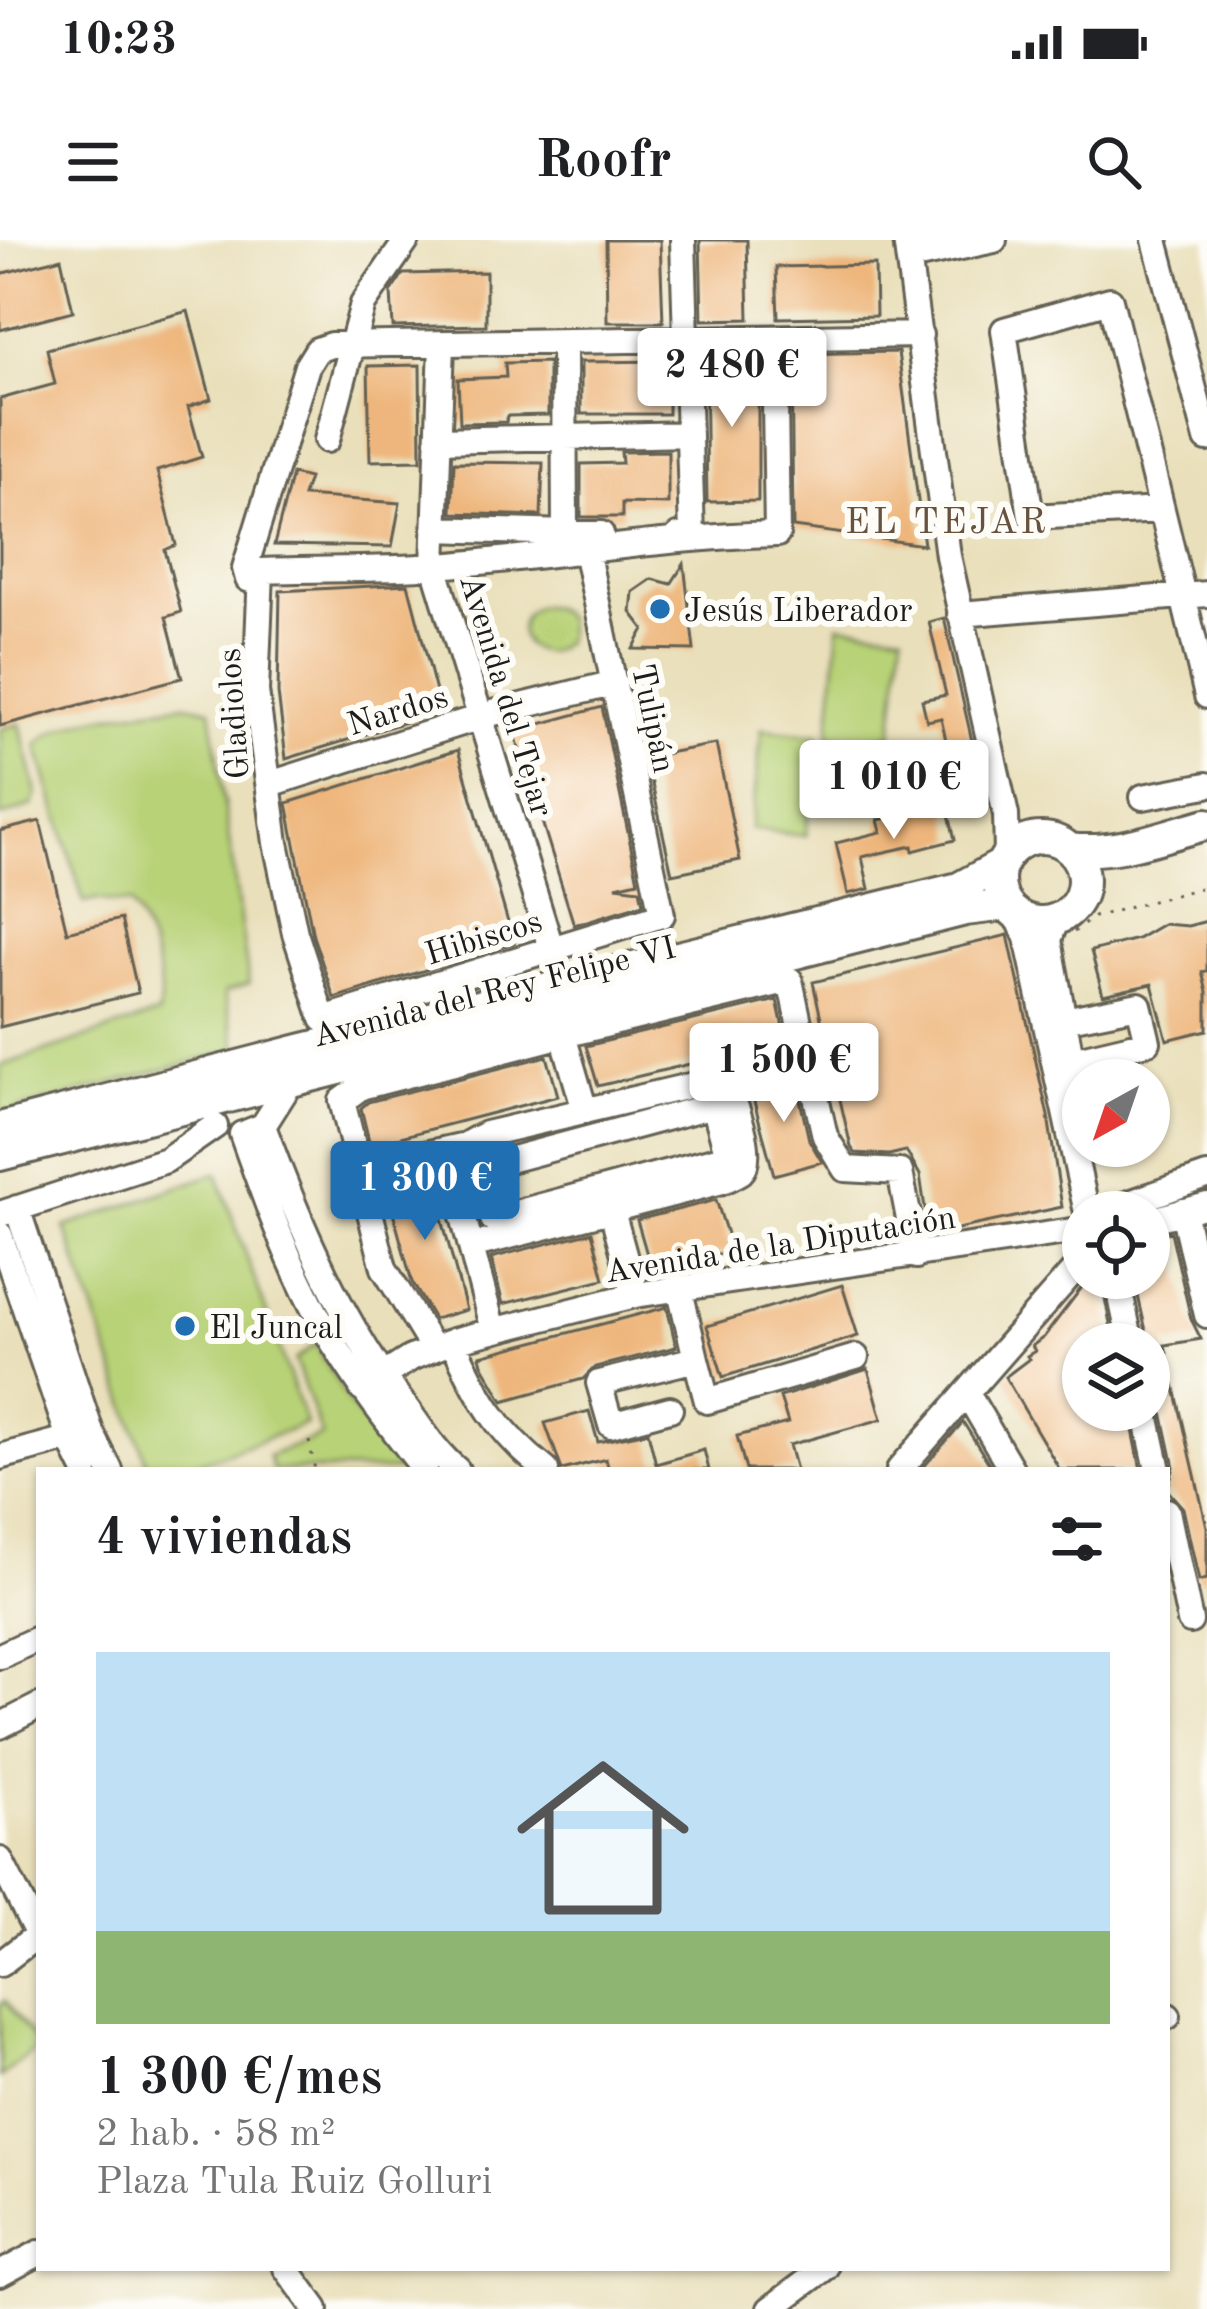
<!DOCTYPE html>
<html lang="es">
<meta charset="utf-8">
<style>
:root{--surface:#fff;--page:#f2f2f2;--text:#202124;--muted:#757577;--accent:#1f6fb2}
body{margin:0;font-family:"Old Standard TT",serif;background:var(--page);color:var(--text);height:100vh;display:flex;flex-direction:column;font-size:45px;white-space:nowrap}
*{box-sizing:border-box;margin:0}
p{font-size:39px;color:var(--muted)}
.icon{flex:none;width:66px;height:66px;fill:none;stroke:currentColor;stroke-width:2;stroke-linecap:round;stroke-linejoin:round}
.map{position:relative;flex:1;overflow:hidden}
.side{position:absolute;left:36px;top:1227px;width:1134px;height:804px;display:flex;flex-direction:column;background:var(--surface);border-radius:0px;box-shadow:0 3px 9px #0004}
.side>*{flex:none}
.needle{width:78px;rotate:220deg}
.buttons{position:absolute;left:1062px;top:819px;display:grid;gap:24px}
.buttons a{display:grid;place-items:center;width:108px;height:108px;border-radius:50%;background:var(--surface);box-shadow:0 3px 9px #0004;font-size:60px}
.price{position:absolute;translate:-50% -102px;padding:0 27px;border-radius:12px;background:#fff;color:#222;font-size:39px;line-height:78px;filter:drop-shadow(0 3px 6px #0008)}
.price::after{content:'';position:absolute;left:50%;top:72px;width:36px;height:27px;margin-left:-18px;background:inherit;clip-path:polygon(0 0,100% 0,50% 100%)}
.price.selected{background:var(--accent);color:#fff}
ul{padding:0;list-style:none}
li{display:grid;align-content:center;gap:24px;height:636px;padding:0 60px}
li span{display:grid;place-items:center;height:372px;border-radius:0px;color:#555}
li>.icon{margin-inline-start:auto}
span .icon{width:216px;height:216px;fill:#fffc;stroke-width:1}
li b{font-size:51px}
h2{display:flex;justify-content:space-between;align-items:center;height:144px;padding:0 60px;font-size:51px}
.status{display:flex;justify-content:space-between;align-items:center;height:84px;padding:0 60px;background:var(--surface);direction:ltr}
.status svg{height:33px;fill:currentColor}
header{display:flex;justify-content:space-between;align-items:center;height:156px;padding:0 60px;background:var(--surface);font-size:54px;font-weight:700}
.map>svg:first-child{display:block}
.green{fill:#b8d277;stroke:#6a774a;stroke-width:3}
.building{fill:#eeb67c}
.lines{fill:none;stroke-linecap:round;stroke-linejoin:round}
.minor-casing{stroke:#646053;stroke-width:30}
.major-casing{stroke:#646053;stroke-width:36}
.path{stroke:#646053;stroke-width:3;stroke-dasharray:3 9;stroke-linecap:butt}
.minor{stroke:#fff;stroke-width:24}
.major{stroke:#fff;stroke-width:30}
.poi-dot{fill:#1f6fb2;stroke:#fdfcf7;stroke-width:4.5}
.labels{text-anchor:middle;stroke-width:12;stroke-linejoin:round;paint-order:stroke}
.poi-label{font-size:33px;fill:#1c1c1c;stroke:#fdfcf7;text-anchor:start}
.street-label{font-size:33px;fill:#1c1c1c;stroke:#fdfcf7}
.neighbourhood-label{font-size:36px;letter-spacing:3px;fill:#66523e;stroke:#fdfcf7}
</style>
<div class="status"><b>10:23</b><svg viewBox="0 0 49 12"><path d="M0 12V9h3v3zM5 12V6h3v6zM10 12V3h3v9zM15 12V0h3v12zM26 1h20v11H26zM47 4h2v5h-2z"/></svg></div>
<header><svg class="icon" aria-label="menu" viewBox="0 0 24 24"><path d="M4 6h16M4 12h16M4 18h16"/></svg>Roofr<svg class="icon" aria-label="search" viewBox="0 0 24 24"><circle cx="10" cy="10" r="6"/><path d="M15 15l6 6"/></svg></header>
<div class="map">
<svg width="1207" height="2069" viewBox="0 0 1207 2069">
<rect width="100%" height="100%" fill="#fdfcf7"/>
<filter id="ink" filterUnits="userSpaceOnUse"><feTurbulence type="fractalNoise" baseFrequency=".00833" numOctaves="2"/><feDisplacementMap in="SourceGraphic" scale="24" xChannelSelector="R" yChannelSelector="G"/><feConvolveMatrix kernelMatrix="1 2 1 2 8 2 1 2 1" color-interpolation-filters="sRGB"/></filter>
<filter id="wash" filterUnits="userSpaceOnUse"><feTurbulence type="fractalNoise" baseFrequency=".004" numOctaves="4" result="noise"/><feDisplacementMap in="SourceGraphic" scale="48" xChannelSelector="R" yChannelSelector="G"/><feGaussianBlur stdDeviation="2.7" result="paint"/><feColorMatrix in="noise" values="0 0 0 0 0 0 0 0 0 0 0 0 0 0 0 0 0 1.4 0 .05"/><feComposite in="paint" operator="in"/></filter>
<g filter="url(#wash)">
<rect width="100%" height="100%" fill="#e9dfba"/>
<path class="green" d="M521 389a23 23 0 1 1 46 0a23 23 0 1 1-46 0Z
M839 385 903 393 892 495 861 503 829 496Z
M186 464 211 469 249 744 224 753 237 810 0 874V826L158 774C166 742 149 690 130 664L96 660 84 663 37 506C59 475 148 471 186 464Z
M20 484 37 553 32 566 0 577V489Z
M762 489 818 495 806 596 751 589Z
M217 933 306 1184 179 1230H149L65 987Z
M315 1104 352 1168 403 1230H273L268 1216 322 1196 295 1120Z
M5 1761 39 1807 0 1837V1765Z"/>
<g id="blocks">
<path class="building" d="M606 0H660L663 82H607Z
M700 0H747L749 79 702 80Z
M61 18 73 71 0 90V34Z
M875 25 876 76 778 78 776 27Z
M486 32V85L393 87 391 52 403 34Z
M188 71 211 159 188 167 202 217 157 231 176 305 165 310 181 372 166 377 182 438 0 486V159L55 144 47 109Z
M898 112 924 305 793 287 791 114Z
M705 120H758V261L707 262Z
M668 121V174H581V122Z
M548 122V175L507 176 506 182 460 183 458 139 506 137 505 123Z
M420 125 421 220 370 221 368 126Z
M668 211V264L622 263V277H581V224L622 223 621 212Z
M454 222 543 223 541 276 452 273Z
M292 234 309 238 303 256 400 263 392 307 274 305Z
M684 324 694 410 633 409 644 389 631 372 633 352 652 339 671 344Z
M408 344 441 471 286 519 278 453 280 351Z
M944 378 984 554 959 559 941 478 927 481 922 460 946 455 929 382Z
M602 467 638 641 616 646 640 649 643 664 574 685 514 491Z
M716 504 740 620 672 634 646 517Z
M458 510 514 703 334 758 313 696 287 563Z
M947 566 955 600 913 611 912 606 862 617 869 649 848 654 836 603 881 592 878 580Z
M40 581 67 692 121 679 138 753 0 787V591Z
M1207 681V731L1202 732 1207 752V790L1167 800 1152 744 1103 755 1091 711 1137 699 1163 684 1188 686Z
M1008 695 1048 876 1062 967 929 995 920 935 906 911 889 915 855 913 851 907 829 812 836 810 831 790 824 792 813 742Z
M777 760 786 801 598 846 586 806Z
M547 816 558 856 370 905 361 868 368 862Z
M794 834 809 900 822 922 774 935 750 847Z
M429 930 466 1070 434 1079 412 1042 384 940Z
M716 960 733 1012 650 1025 637 980Z
M592 992 604 1039 503 1064 491 1018Z
M1171 992 1191 1079 1201 1099 1165 1105 1207 1287V1339L1199 1341 1183 1268 1167 1250 1174 1227 1161 1167 1149 1154V1104L1134 1038H1149V997Z
M1089 1038H1101L1114 1104H1083V1170H1129L1141 1230H1060L1005 1137 1029 1119 1027 1116 1035 1111 1032 1106 1044 1097Z
M842 1045 858 1096 723 1137 707 1086Z
M667 1067 676 1107 595 1127 583 1139 503 1161 482 1124 480 1116Z
M868 1129 882 1179 789 1205 796 1230H746L737 1196 788 1183 780 1157Z
M589 1171 598 1202 648 1192 656 1224 704 1210 709 1230H609L606 1219 562 1230 545 1183Z
M963 1182 993 1230H921Z"/>
</g>
</g>
<g filter="url(#ink)">
<use href="#blocks" fill-opacity="0" stroke="#646053" stroke-width="3"/>
<g class="lines">
<g class="minor-casing">
<path id="minor" d="M906 0 948 316 1006 575 1007 613
M1155 0 1207 199
M909 18 994 0
M564 102 565 293
M442 104 434 326 563 747
M327 200 363 64 407 0
M438 200 689 194
M1162 270 1031 277 1004 90 1110 60C1143 192 1176 324 1207 456
M435 289 601 294
M585 294 586 310 662 675 323 779 295 693 276 603 256 451 261 331C319 329 378 330 437 326 551 317 663 297 777 294L774 98
M678 296H692L683 0
M260 343 248 339 245 328 307 126 317 110 331 105 920 95
M960 374 1207 354
M270 544 493 473 615 443
M1143 557 1207 545
M1017 675 1027 698 1086 968
M1057 678 1049 700 1081 872
M1064 780 1139 765 1148 802 1072 820
M723 838 800 815 808 822 825 896 845 929 900 932 916 1016
M714 865 728 916 493 979 479 928Z
M585 871 563 795 790 740 804 806 800 815
M263 886C301 989 342 1085 410 1173 424 1193 438 1214 457 1230
M248 892 263 886 294 837
M242 894C265 958 288 1024 322 1084 352 1136 388 1183 425 1230
M362 928 461 906
M17 968 91 1192 110 1230
M1112 969 1207 936
M612 971 635 1055
M1183 971 1207 1075
M0 974 166 920 215 886
M1149 981 1207 965
M0 995 69 1198 85 1230
M471 1006 723 941C724 941 740 933 741 932 757 917 733 855 723 838L486 894C467 903 453 909 451 931L493 1090
M1117 1038 1131 1104
M453 1101C477 1156 497 1192 546 1230
M433 1109 384 1028 342 861 361 847 563 795
M696 1119 707 1161 856 1117
M362 1149 411 1118 453 1101 635 1055 1079 990
M968 1155 1012 1230
M670 1169 611 1185 599 1143 696 1119 679 1046
M1145 1170 1158 1230
M0 1217 85 1194
M899 1230 1083 1020
M1167 1271 1190 1381
M0 1416 39 1398
M0 1486 39 1466
M0 1620 38 1695
M0 1724 39 1694
M1167 1777 1168 1776
M286 2028 316 2069
M0 2034 39 2013
M770 2069 825 2028"/>
</g>
<g class="major-casing">
<path id="major" d="M999 640a42 42 0 1 1 84 0a42 42 0 1 1-84 0Z
M1070 609C1116 615 1162 596 1207 584
M0 888 300 810 959 648 1001 625
M0 915 965 670 1007 665"/>
</g>
<path class="path" d="M1074 692 1094 677 1207 646
M309 1201 315 1230"/>
<use href="#minor" class="minor"/>
<use href="#major" class="major"/>
</g>
</g>
<g class="poi-dot">
<circle cx="660" cy="369" r="12"/>
<circle cx="185" cy="1086" r="12"/>
</g>
<g class="labels">
<g class="poi-label">
<text x="684" y="381">Jesús Liberador</text>
<text x="209" y="1098">El Juncal</text>
</g>
<g class="street-label">
<text transform="translate(508 455) rotate(73)" y="12">Avenida del Tejar</text>
<text transform="translate(397 469) rotate(-17)" y="12">Nardos</text>
<text transform="translate(232 474) rotate(-94)" y="12">Gladiolos</text>
<text transform="translate(655 478) rotate(78)" y="12">Tulipán</text>
<text transform="translate(483 696) rotate(-17)" y="12">Hibiscos</text>
<text transform="translate(494 750) rotate(-14)" y="12">Avenida del Rey Felipe VI</text>
<text transform="translate(780 1003) rotate(-9)" y="12">Avenida de la Diputación</text>
</g>
<g class="neighbourhood-label">
<text x="947" y="293">EL TEJAR</text>
</g>
</g>
</svg>
<div class="buttons">
<a><svg class="needle" viewBox="-14 -14 28 28"><path d="M0-13l5 13h-10z" fill="#e53935"/><path d="M0 13l5-13h-10z" fill="#757577"/></svg></a>
<a><svg class="icon" aria-label="locate" viewBox="0 0 24 24"><circle cx="12" cy="12" r="6"/><path d="M12 2v4M12 18v4M2 12h4M18 12h4"/></svg></a>
<a><svg class="icon" aria-label="layers" viewBox="0 0 24 24"><path d="M12 4l9 5-9 5-9-5zM3 14l9 5 9-5"/></svg></a>
</div>
<b class="price" style="left:732px;top:190px">2 480 €</b>
<b class="price" style="left:894px;top:602px">1 010 €</b>
<b class="price" style="left:784px;top:885px">1 500 €</b>
<b class="price selected" style="left:425px;top:1003px">1 300 €</b>
<section class="side">
<h2>4 viviendas<svg class="icon" aria-label="filters" viewBox="0 0 24 24"><path d="M4 7h16M4 17h16"/><circle cx="9" cy="7" r="2"/><circle cx="15" cy="17" r="2"/></svg></h2>
<ul>
<li><span style="background:linear-gradient(#bfe0f5 75%,#8fb573 0)"><svg class="icon" aria-label="home" viewBox="0 0 24 24"><path d="M3 11l9-7 9 7M6 9v11h12V9"/></svg></span><div><b>1 300 €/mes</b><p>2 hab. · 58 m²</p><p>Plaza Tula Ruiz Golluri</p></div></li>
</ul>
</section>
</div>
